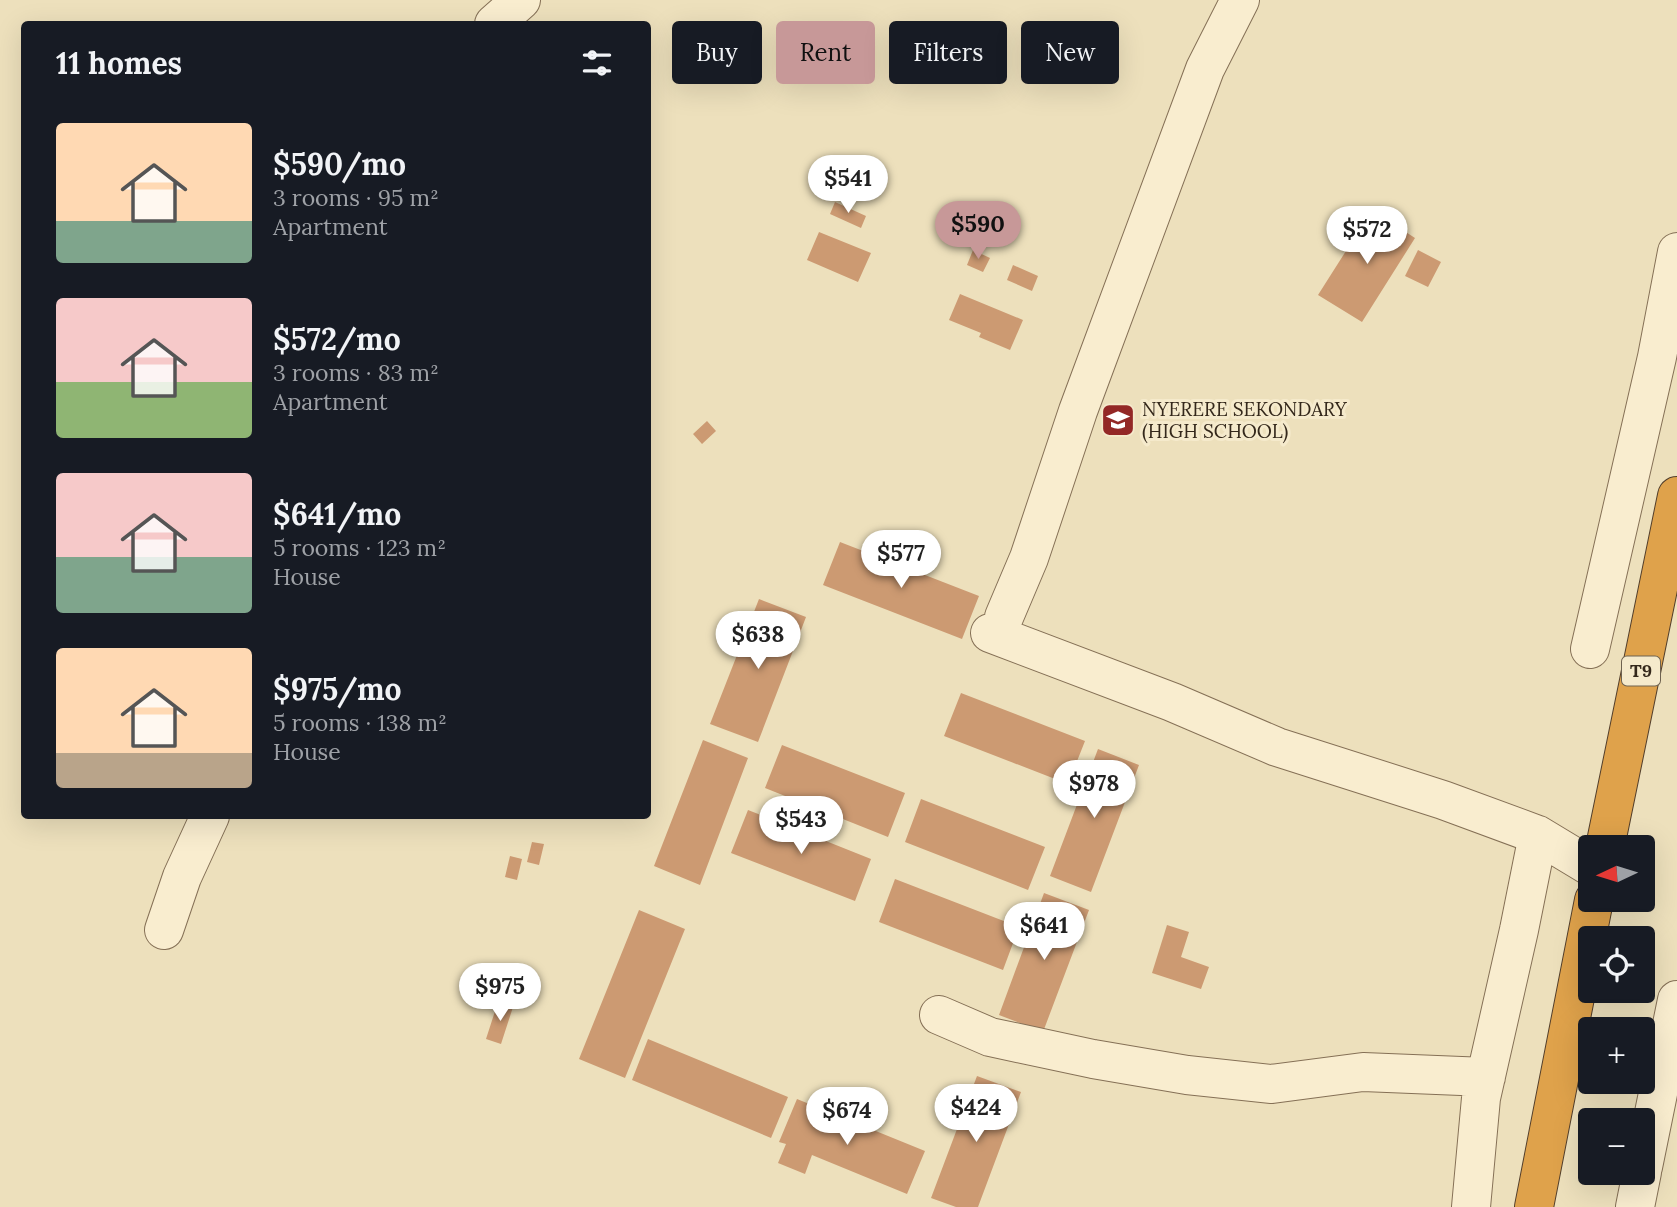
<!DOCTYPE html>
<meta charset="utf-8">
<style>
:root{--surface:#171b24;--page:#242831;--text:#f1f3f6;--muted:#9ea1a6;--accent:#c79898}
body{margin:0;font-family:Lora,serif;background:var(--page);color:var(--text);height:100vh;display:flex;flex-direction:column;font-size:26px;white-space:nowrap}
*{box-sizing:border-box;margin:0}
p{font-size:23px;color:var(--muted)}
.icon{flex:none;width:38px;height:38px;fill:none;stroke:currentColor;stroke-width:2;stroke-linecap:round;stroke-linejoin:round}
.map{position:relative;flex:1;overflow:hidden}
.sheet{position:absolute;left:21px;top:21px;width:630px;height:798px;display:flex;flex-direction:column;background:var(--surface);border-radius:7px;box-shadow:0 7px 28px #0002}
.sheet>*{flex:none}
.top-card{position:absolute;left:672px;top:21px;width:665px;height:63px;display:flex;gap:14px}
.needle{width:46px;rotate:266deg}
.tools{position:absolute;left:1578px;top:835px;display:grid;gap:14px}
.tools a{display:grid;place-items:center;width:77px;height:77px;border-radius:7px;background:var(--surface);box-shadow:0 7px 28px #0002;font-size:35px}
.price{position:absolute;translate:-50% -60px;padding:0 16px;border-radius:24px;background:#fff;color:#222;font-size:23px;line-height:46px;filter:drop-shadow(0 2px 4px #0008)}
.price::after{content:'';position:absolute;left:50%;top:42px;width:21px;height:16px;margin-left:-10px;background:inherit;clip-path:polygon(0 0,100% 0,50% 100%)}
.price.selected{background:var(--accent);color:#111}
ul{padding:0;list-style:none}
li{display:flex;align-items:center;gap:21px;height:175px;padding:0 35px}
li span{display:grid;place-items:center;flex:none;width:196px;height:140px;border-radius:7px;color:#555}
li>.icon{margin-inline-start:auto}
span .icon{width:84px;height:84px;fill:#fffc;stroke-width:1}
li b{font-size:30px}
h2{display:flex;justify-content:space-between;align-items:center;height:84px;padding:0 35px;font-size:30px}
.pill{padding:0 24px;border-radius:7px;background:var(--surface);box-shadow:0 7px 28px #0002;font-size:24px;line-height:63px}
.pill.selected{background:var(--accent);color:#111}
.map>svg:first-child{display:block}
.building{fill:#cc9a72}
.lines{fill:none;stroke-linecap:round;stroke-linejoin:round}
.minor-casing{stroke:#857056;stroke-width:40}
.highway-casing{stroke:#523e2b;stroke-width:40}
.minor{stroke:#f9edcf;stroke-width:38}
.highway{stroke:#dfa24b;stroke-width:38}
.labels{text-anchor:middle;stroke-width:6;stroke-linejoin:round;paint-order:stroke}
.shield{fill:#f5eacc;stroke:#6e6250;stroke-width:2}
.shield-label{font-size:18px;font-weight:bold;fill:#34281b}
.poi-label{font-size:19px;fill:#34281b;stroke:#f5eacc;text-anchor:start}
</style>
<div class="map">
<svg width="1677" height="1207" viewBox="0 0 1677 1207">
<rect width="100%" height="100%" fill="#ede0bc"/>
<path class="building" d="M835 202 866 216 861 228 830 214Z
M1372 210 1415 238 1362 322 1318 295Z
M819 232 871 253 858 282 807 260Z
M973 250 990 258 983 272 967 265Z
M1418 250 1441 262 1428 287 1405 276Z
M1013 265 1038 276 1032 291 1007 280Z
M960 294 1023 320 1010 350 979 337 981 333 949 320Z
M707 421 716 431 702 444 693 434Z
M840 542 979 596 962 639 823 585Z
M759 599 806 617 758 742 710 724Z
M961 693 1085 741 1068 784 944 736Z
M703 740 748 758 700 885 654 866Z
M782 745 905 793 888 837 765 788Z
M1098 749 1139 765 1091 892 1050 876Z
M921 799 1045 847 1028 890 905 842Z
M748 810 871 859 855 901 731 853Z
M532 842 544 844 539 865 527 862Z
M510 856 522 859 517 880 505 877Z
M895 879 1019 927 1003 970 879 922Z
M1044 893 1089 910 1043 1032 999 1015Z
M639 910 685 929 625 1078 579 1059Z
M1167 925 1189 932 1181 957 1209 967 1201 989 1152 973Z
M498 1002 513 1007 501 1044 486 1039Z
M648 1039 788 1097 771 1138 632 1080Z
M977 1076 1021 1092 978 1207H956L931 1198Z
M797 1099 925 1151 907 1194 812 1155 805 1174 778 1163 786 1144 779 1142Z"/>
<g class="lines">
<g class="minor-casing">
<path id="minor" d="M494 24 521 0
M1004 617 1029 558 1078 411 1205 69 1240 0
M990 633 1172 702 1277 747 1443 800 1538 835 1591 867
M1590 649 1657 357 1677 252
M164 930 182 877 210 816
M939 1015 990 1037 1093 1059 1187 1075 1272 1084 1363 1072 1486 1077
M1643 1167 1677 1000
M1471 1207 1481 1098 1519 930 1538 835
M1635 1207 1642 1172"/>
</g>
<g class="highway-casing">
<path id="highway" d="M1605 847 1677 496
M1534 1207 1594 900"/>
</g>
<use href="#minor" class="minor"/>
<use href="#highway" class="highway"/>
</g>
<defs>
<g id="school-square" transform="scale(1.75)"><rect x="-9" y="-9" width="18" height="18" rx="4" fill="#932826" stroke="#f5eacc"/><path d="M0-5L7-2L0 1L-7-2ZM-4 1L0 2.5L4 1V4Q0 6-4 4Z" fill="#fff"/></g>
</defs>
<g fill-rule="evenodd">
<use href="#school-square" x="1118" y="420"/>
</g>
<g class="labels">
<rect class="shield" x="1622" y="656.5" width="38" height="29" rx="5"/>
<g class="shield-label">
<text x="1641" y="677">T9</text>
</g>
<g class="poi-label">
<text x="1142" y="416">NYERERE SEKONDARY<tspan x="1142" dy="22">(HIGH SCHOOL)</tspan></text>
</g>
</g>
</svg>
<div class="tools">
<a><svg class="needle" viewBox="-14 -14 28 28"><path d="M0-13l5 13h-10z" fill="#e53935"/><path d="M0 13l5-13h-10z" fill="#9ea1a6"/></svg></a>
<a><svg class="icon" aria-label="locate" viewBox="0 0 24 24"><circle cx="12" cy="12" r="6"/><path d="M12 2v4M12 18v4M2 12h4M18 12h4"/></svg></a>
<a>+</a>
<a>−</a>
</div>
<b class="price" style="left:848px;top:215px">$541</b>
<b class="price selected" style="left:978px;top:261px">$590</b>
<b class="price" style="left:1367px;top:266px">$572</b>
<b class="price" style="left:901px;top:590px">$577</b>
<b class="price" style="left:758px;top:671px">$638</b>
<b class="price" style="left:1094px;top:820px">$978</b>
<b class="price" style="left:801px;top:856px">$543</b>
<b class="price" style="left:1044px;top:962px">$641</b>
<b class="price" style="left:500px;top:1023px">$975</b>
<b class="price" style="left:976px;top:1144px">$424</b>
<b class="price" style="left:847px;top:1147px">$674</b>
<div class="top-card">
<a class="pill">Buy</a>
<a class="pill selected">Rent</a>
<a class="pill">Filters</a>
<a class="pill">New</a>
</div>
<section class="sheet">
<h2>11 homes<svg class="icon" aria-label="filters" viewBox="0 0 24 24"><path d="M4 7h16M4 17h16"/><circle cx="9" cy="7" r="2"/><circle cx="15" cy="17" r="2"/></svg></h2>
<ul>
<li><span style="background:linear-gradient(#ffd9b3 70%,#7fa58c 0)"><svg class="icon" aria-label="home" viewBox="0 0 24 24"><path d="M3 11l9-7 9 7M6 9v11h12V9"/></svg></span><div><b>$590/mo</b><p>3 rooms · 95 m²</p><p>Apartment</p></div></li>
<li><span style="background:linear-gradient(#f6c9c9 60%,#8fb573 0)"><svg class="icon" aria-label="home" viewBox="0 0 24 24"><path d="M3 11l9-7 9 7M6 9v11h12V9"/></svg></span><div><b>$572/mo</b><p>3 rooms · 83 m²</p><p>Apartment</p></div></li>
<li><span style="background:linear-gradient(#f6c9c9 60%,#7fa58c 0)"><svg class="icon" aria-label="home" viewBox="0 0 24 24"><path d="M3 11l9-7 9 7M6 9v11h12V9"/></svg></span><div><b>$641/mo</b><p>5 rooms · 123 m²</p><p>House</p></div></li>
<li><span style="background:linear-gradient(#ffd9b3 75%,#b9a48a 0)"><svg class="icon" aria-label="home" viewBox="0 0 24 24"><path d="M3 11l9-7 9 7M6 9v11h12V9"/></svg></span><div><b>$975/mo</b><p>5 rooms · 138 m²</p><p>House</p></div></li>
</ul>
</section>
</div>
